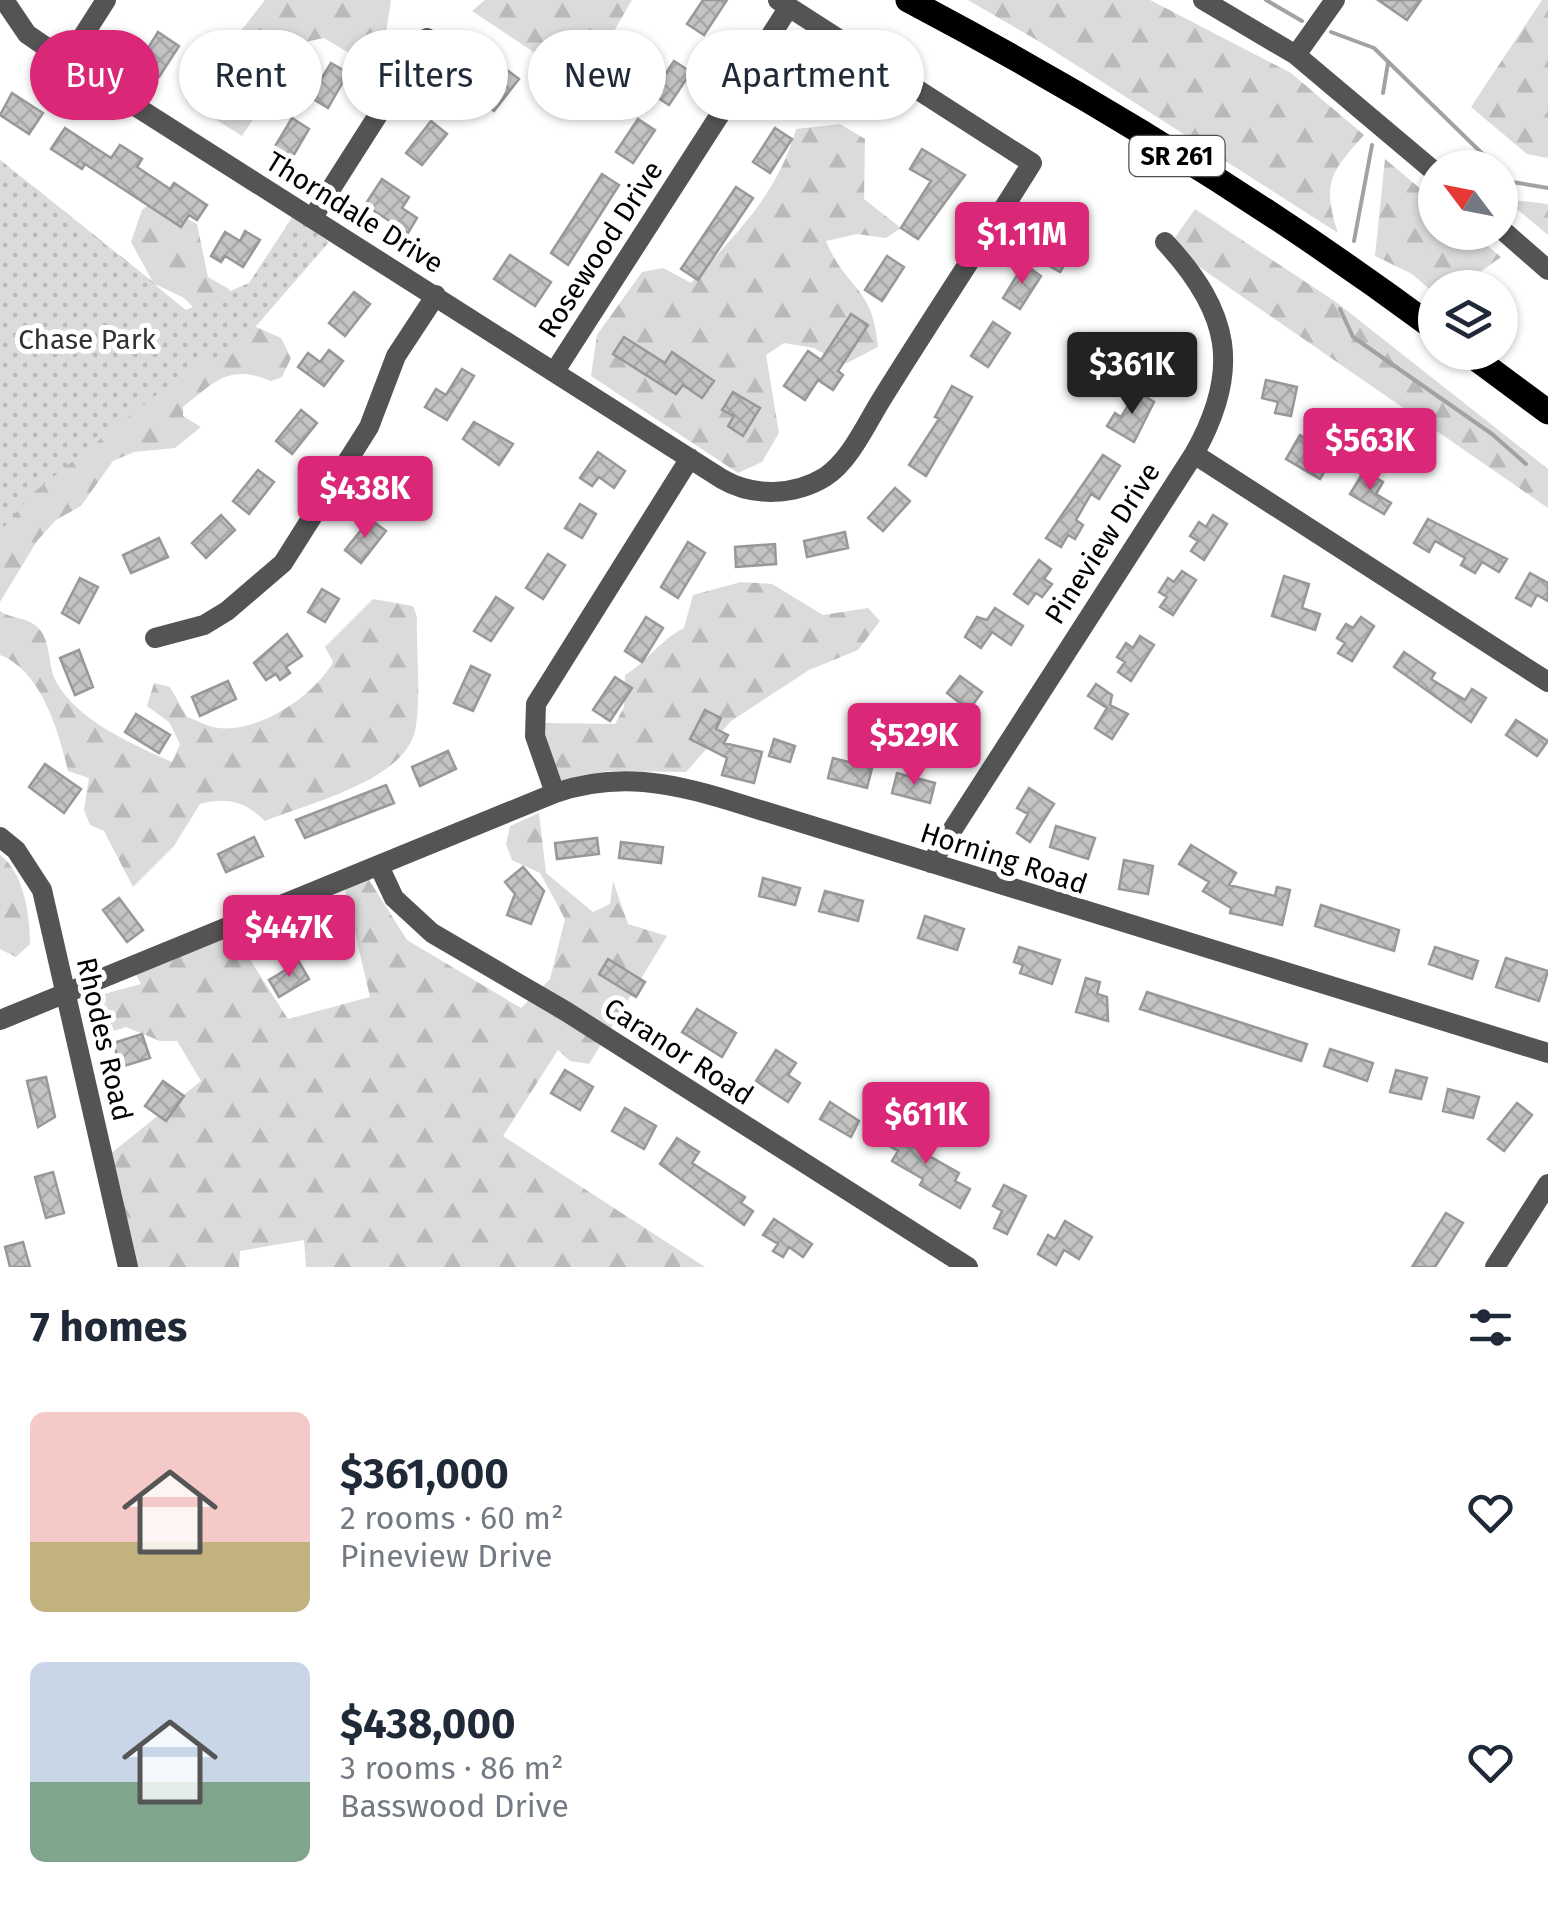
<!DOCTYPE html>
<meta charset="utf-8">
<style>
:root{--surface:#fff;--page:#f6f6f7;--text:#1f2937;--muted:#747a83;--accent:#db2777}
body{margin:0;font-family:"Fira Sans",sans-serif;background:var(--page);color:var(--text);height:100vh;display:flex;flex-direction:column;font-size:38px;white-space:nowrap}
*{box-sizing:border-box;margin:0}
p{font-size:32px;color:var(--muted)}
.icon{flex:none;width:55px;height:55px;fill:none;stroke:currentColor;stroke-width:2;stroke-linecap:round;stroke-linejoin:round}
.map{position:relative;height:1267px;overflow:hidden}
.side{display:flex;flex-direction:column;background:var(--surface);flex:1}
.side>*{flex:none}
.guide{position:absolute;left:30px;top:30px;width:1000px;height:90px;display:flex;gap:20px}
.needle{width:65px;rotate:302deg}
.tools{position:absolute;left:1418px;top:150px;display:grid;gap:20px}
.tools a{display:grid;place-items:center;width:100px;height:100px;border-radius:50%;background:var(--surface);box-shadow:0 2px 8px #0004;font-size:50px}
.price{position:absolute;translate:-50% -85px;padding:0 22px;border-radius:10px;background:var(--accent);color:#fff;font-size:32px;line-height:65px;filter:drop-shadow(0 2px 5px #0008)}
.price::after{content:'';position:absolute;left:50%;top:60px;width:30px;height:22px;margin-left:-15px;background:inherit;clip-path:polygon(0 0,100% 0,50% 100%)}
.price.current{background:#222;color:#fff}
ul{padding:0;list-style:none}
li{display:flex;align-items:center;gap:30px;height:250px;padding:0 30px}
li span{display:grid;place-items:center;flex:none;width:280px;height:200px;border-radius:15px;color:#555}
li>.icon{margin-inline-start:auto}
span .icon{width:120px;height:120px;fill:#fffc;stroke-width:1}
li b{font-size:42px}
h2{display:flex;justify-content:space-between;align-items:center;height:120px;padding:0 30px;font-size:42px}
.pill{padding:0 35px;border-radius:45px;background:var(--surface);box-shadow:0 2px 8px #0004;font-size:35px;line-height:90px}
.pill.current{background:var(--accent);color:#fff}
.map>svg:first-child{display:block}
.forest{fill:url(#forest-firs)}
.park{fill:url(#park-dots)}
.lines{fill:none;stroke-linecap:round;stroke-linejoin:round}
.stream{stroke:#a2a2a2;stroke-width:4}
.building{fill:url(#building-cross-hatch);stroke:#989898;stroke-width:2.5}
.minor{stroke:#545454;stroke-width:20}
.major{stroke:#000;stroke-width:25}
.labels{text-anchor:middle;stroke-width:10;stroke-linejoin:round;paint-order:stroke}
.shield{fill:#fff;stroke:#4c4c4c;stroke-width:2.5}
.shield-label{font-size:25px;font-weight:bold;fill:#000}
.street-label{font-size:28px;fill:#000;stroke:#fff}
.park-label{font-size:28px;fill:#323232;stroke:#fff}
</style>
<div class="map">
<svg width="1548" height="1267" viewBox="0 0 1548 1267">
<defs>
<pattern id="forest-firs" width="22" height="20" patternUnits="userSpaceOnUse" patternTransform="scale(2.5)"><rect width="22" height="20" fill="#dbdbdb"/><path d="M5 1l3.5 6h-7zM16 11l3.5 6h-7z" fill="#bababa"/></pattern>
<pattern id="park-dots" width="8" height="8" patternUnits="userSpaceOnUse" patternTransform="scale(2.5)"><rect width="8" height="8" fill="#dbdbdb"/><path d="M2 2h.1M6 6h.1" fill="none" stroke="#bababa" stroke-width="1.8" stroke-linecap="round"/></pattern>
<pattern id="building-cross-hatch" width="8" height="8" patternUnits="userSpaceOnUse" patternTransform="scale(2.5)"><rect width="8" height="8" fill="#c4c4c4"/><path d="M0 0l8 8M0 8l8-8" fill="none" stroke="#a7a7a7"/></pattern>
</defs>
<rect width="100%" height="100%" fill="#fff"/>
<path class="forest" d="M265 0H391L380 72 324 38 305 42 242 136 186 101Z
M485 0H632L583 85 472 11Z
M968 0H1150L1291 73 1364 135C1330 173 1322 183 1338 233L1040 42Z
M1542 0H1548V158L1527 154 1471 107Z
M840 124 865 139 864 199 901 228 886 238 857 234 826 241C846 290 873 285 878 347L843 365 814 348 784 343 766 355 779 433 762 462 738 473 591 376 597 335 642 272 663 268 691 283C736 234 778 194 796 129Z
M1385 159 1435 201V232L1472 233 1501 257 1476 275 1482 287 1435 288V294L1412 274 1375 256Z
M0 160 153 282 131 242 142 210 154 200 197 224 208 277 229 289 243 321 281 338 291 358 282 377 271 381C229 364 217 380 183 407V416L201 427 175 448 134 452 113 461 81 506 56 520 37 541 0 602V527L35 475 207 321 184 298 157 285 0 422Z
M1505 199 1548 204V235Z
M1195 209 1336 302 1548 469V508L1169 246Z
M741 582 772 584 823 615 868 608 880 621 858 650 809 670 731 721 686 772 608 771 561 783 538 750 545 723 615 724 624 707 625 675C648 661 660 640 684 628L693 595Z
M373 599 413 606 417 617C416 652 421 691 416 726 409 780 309 803 265 821 244 801 228 797 200 804L174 846 133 887 104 831 90 825 84 810 89 778 68 771C59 732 41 670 0 655V611C9 618 25 617 35 625 53 639 46 665 57 683 78 721 134 745 172 762L180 744 169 722 147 706 154 683 170 687 187 717C196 720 208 727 218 728 259 733 314 696 333 662L325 647Z
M539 813 546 873 593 912 610 904 613 881 628 924 667 936 589 1064 570 1061 558 1050 503 1136 705 1267H306L304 1240 240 1251 239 1267H128L104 1159 201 1081 177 1041H160L126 1027C110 1033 102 1033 88 1023L93 997 141 984 132 967 229 927 288 1019 370 997 343 881 364 872 407 940 521 1008 550 979 565 919 540 873 512 860 506 844 510 826Z
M0 855C24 872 30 916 30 944L16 957 0 949Z"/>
<path class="park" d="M0 160 186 310 249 283 293 216 329 242 232 354 196 363 33 493 0 532Z"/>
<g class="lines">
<path class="stream" d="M1266 0 1302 21
M1331 32 1374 48 1497 168
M1383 93 1388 63
M1500 170 1512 182 1548 188
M1354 241 1372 145
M1340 309 1353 337 1492 434 1526 464"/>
</g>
<path class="building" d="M703 0H727L704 35 687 24Z
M1378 0H1421L1407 20Z
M158 32 179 46 159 77 138 64Z
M674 61 691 72 669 105 652 94Z
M331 63 348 73 328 108 310 97Z
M503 67 519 79 494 111 478 98Z
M807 76 840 97 829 114 796 93Z
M12 93 43 113 29 134 0 115Z
M292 118 309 129 289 163 271 153Z
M638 119 655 130 633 163 616 152Z
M431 121 447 134 422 165 406 153Z
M65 128 111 158 120 145 142 159 137 167 170 189 174 183 207 205 197 220 189 215 181 227 85 164 82 169 51 149Z
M775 128 792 139 770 173 753 162Z
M922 149 965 175 918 239 901 228 931 181 910 169Z
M602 174 619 185 568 265 551 253Z
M382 179 409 197 402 208 417 218 408 233 365 205Z
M736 187 753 198 698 280 681 269Z
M1052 217 1082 235 1060 272 1041 261 1053 242 1042 235Z
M245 231 260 240 243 267 225 256 221 262 211 256 225 232 240 241Z
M510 255 551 282 535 306 494 279Z
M887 256 904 267 882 301 865 290Z
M1024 264 1041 276 1020 309 1003 298Z
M354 292 370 304 345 336 329 323Z
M851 314 868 325 838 371 843 375 833 390 818 380 805 400 784 386 808 351 821 360Z
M993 322 1010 333 988 367 971 356Z
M624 337 665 363 672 352 714 381 702 398 683 385 676 394 613 354Z
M329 350 343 361 324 386 298 367 308 353 320 362Z
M462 369 474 376 447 420 425 407 436 389 446 395Z
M1266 380 1297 387 1291 416 1275 413 1278 402 1262 398Z
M952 386 972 397 926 476 909 465 939 419 935 417Z
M1137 391 1154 402 1134 442 1107 426 1115 413 1121 417Z
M733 392 760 408 743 436 728 426 734 416 722 410Z
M301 410 317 423 292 454 276 441Z
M474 422 513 444 499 465 463 439Z
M1300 435 1319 446 1312 458 1327 467 1320 479 1286 459Z
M598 452 625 471 614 488 599 477 592 486 580 478Z
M1103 455 1120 466 1099 499 1091 494 1076 520 1083 525 1075 539 1068 535 1061 547 1046 538Z
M403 464 420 474 405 498 389 487Z
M258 470 274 482 249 514 233 501Z
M1364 471 1383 482 1376 494 1391 503 1384 514 1350 494Z
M895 488 910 501 883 531 868 518Z
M580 504 596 514 582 538 565 528Z
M221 515 235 530 206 558 192 543Z
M1213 515 1227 524 1204 560 1191 551 1198 541 1190 536 1199 522 1206 527Z
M370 519 386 531 361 563 345 550Z
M1428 519 1507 559 1499 572 1482 562 1475 573 1461 565 1465 558 1435 541 1429 552 1414 543Z
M845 532 848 548 807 557 804 541Z
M159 538 168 557 131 573 123 555Z
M688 542 705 553 678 598 661 587Z
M775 544 776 564 736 567 735 547Z
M548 554 565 565 543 599 526 588Z
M1039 560 1051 569 1044 579 1052 584 1042 597 1036 593 1028 604 1014 594Z
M1182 571 1196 580 1173 615 1160 607 1167 597 1159 592 1168 578 1174 582Z
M1530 573 1548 583V601L1537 595 1531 606 1516 598Z
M1284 576 1309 584 1302 608 1320 614 1315 630 1272 616Z
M80 578 98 587 79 623 62 613Z
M322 589 339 599 325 622 308 612Z
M496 597 513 608 491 641 474 631Z
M995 608 1023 626 1011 645 992 632 981 648 965 637 977 617 987 620Z
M646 617 663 628 642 662 625 651Z
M1361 617 1374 626 1352 661 1338 653 1345 643 1337 638 1346 624 1353 628Z
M287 634 302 656 286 667 290 673 280 680 276 674 266 680 254 663Z
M1140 636 1154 645 1131 681 1118 672 1125 662 1117 657 1126 643 1133 648Z
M79 650 93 687 75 695 60 658Z
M1404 652 1435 673 1431 679 1465 700 1472 689 1486 698 1471 722 1394 667Z
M471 666 490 675 473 711 454 703Z
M960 676 982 692 969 710 947 693Z
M615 677 632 688 610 721 593 710Z
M228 681 236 699 200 716 192 697Z
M1096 684 1112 695 1110 705 1128 714 1112 739 1095 728 1107 708 1088 696Z
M705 710 721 718 716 729 728 735 724 743 762 752 754 783 722 775 727 758 690 739Z
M136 714 170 735 159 753 125 732Z
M1516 720 1548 741 1537 756 1506 735Z
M774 739 795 746 790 762 769 756Z
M448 751 456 769 420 786 412 767Z
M833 758 872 768 867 788 828 778Z
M45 764 81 789 64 813 29 787Z
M897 773 935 783 930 803 892 793Z
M386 785 394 803 305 838 296 820Z
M1029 788 1054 804 1030 842 1017 833 1028 814 1017 808Z
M1056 826 1095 838 1088 859 1050 847Z
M254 837 263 856 226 872 218 854Z
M597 838 599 854 557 859 555 843Z
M621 842 663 847 661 863 619 858Z
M1191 845 1236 873 1229 885 1275 896 1277 887 1290 890 1282 925 1230 913 1231 908 1203 891 1209 882 1179 864Z
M1124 860 1153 866 1148 894 1119 889Z
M523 867 544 891 531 924 507 915 515 894 505 882Z
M763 878 800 888 795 905 759 896Z
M825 891 863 901 858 921 819 911Z
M119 898 143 930 127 942 103 910Z
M1321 905 1399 930 1394 951 1315 926Z
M925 916 964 929 957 950 918 938Z
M1019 947 1060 960 1052 984 1020 973 1023 965 1014 962Z
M1435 947 1478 961 1472 979 1429 964Z
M1506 958 1548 971 1539 1001 1496 987Z
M608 959 645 982 636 997 599 974Z
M299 962 309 979 279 997 269 980Z
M1086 978 1100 982 1097 994 1107 997 1108 1021 1076 1012Z
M1147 992 1307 1044 1301 1061 1140 1009Z
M697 1009 736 1033 722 1057 682 1032Z
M142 1034 150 1058 121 1067 113 1043Z
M1330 1049 1373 1063 1367 1081 1324 1066Z
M776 1050 796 1063 788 1075 800 1083 788 1102 756 1081Z
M565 1070 593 1087 580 1110 551 1093Z
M1396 1070 1427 1078 1421 1099 1390 1092Z
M46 1077 55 1117 38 1127 27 1081Z
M163 1081 184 1096 166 1121 145 1106Z
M1448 1089 1479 1097 1473 1118 1443 1111Z
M830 1102 859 1121 851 1137 820 1119Z
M1517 1103 1532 1115 1504 1151 1488 1139Z
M625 1108 656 1126 644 1149 612 1131Z
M888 1128 901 1136 906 1128 923 1138 917 1149 959 1173 955 1181 970 1189 960 1208 920 1185 923 1179 892 1161 898 1151 881 1141Z
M677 1138 699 1152 692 1163 745 1197 741 1203 753 1211 744 1225 660 1164Z
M53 1172 64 1213 46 1218 35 1177Z
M1004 1185 1026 1196 1007 1234 994 1228 1002 1211 993 1206Z
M1446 1213 1463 1223 1435 1267H1412Z
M774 1219 812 1244 803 1257 789 1247 783 1257 773 1251 778 1244 763 1235Z
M1065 1221 1092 1237 1079 1259 1064 1250 1056 1265 1038 1254 1048 1235 1055 1239Z
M23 1242 30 1267H10L5 1247Z"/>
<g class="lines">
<path class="minor" d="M4 0 27 34 88 76 722 479C753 497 794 496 825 477 851 460 867 422 883 397 932 318 983 242 1032 163L778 0
M1203 0 1296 55 1435 172
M1296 55 1335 0
M67 61 106 0
M313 217 427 38
M1500 228 1548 270
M555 371 789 7
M1194 454 1548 682
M155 638 204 625 227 611 283 563 369 427 396 356 436 295
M555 793 535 736 536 704 690 458
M0 837 16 850 42 890 128 1267
M931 863 1194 454C1242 369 1230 312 1165 242
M379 866 394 898 432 933 567 1012 968 1267
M0 1020 555 793C617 772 670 782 731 801L1548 1053
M1495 1267 1548 1184"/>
<path class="major" d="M908 0C1090 96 1269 206 1435 329
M1467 352 1548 412"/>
</g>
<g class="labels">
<rect class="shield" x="1129.5" y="136" width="95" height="40" rx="8"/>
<g class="shield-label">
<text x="1177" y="165">SR 261</text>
</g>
<g class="street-label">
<text transform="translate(355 212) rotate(32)" y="10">Thorndale Drive</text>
<text transform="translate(600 249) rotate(-57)" y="10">Rosewood Drive</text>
<text transform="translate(1102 543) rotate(-57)" y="10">Pineview Drive</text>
<text transform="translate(1004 858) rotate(18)" y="10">Horning Road</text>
<text transform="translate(105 1039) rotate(77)" y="10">Rhodes Road</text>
<text transform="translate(679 1051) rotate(33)" y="10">Caranor Road</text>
</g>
<g class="park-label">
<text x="87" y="349">Chase Park</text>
</g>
</g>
</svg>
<div class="tools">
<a><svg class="needle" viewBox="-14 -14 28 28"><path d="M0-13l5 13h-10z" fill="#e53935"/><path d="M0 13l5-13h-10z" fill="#747a83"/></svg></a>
<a><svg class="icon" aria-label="layers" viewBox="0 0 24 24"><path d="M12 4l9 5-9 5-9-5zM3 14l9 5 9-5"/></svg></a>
</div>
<b class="price" style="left:1022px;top:287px">$1.11M</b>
<b class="price current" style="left:1132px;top:417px">$361K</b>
<b class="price" style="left:1370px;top:493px">$563K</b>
<b class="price" style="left:365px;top:541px">$438K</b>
<b class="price" style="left:914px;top:788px">$529K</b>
<b class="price" style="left:289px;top:980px">$447K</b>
<b class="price" style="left:926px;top:1167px">$611K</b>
<div class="guide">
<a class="pill current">Buy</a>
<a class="pill">Rent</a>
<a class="pill">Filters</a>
<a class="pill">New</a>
<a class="pill">Apartment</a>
</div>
</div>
<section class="side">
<h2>7 homes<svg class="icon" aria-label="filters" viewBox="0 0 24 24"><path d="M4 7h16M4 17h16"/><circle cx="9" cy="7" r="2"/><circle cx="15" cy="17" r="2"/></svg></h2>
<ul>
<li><span style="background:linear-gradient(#f6c9c9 65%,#c2b280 0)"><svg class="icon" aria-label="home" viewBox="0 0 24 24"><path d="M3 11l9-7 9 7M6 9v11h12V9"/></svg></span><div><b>$361,000</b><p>2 rooms · 60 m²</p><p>Pineview Drive</p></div><svg class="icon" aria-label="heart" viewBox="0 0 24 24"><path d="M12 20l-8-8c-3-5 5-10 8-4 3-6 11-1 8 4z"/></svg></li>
<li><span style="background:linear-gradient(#c9d6e8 60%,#7fa58c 0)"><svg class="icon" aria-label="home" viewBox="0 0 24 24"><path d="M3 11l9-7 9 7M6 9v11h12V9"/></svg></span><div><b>$438,000</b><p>3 rooms · 86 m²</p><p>Basswood Drive</p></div><svg class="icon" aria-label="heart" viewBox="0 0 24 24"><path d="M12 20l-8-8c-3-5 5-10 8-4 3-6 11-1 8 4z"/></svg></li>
</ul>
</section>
